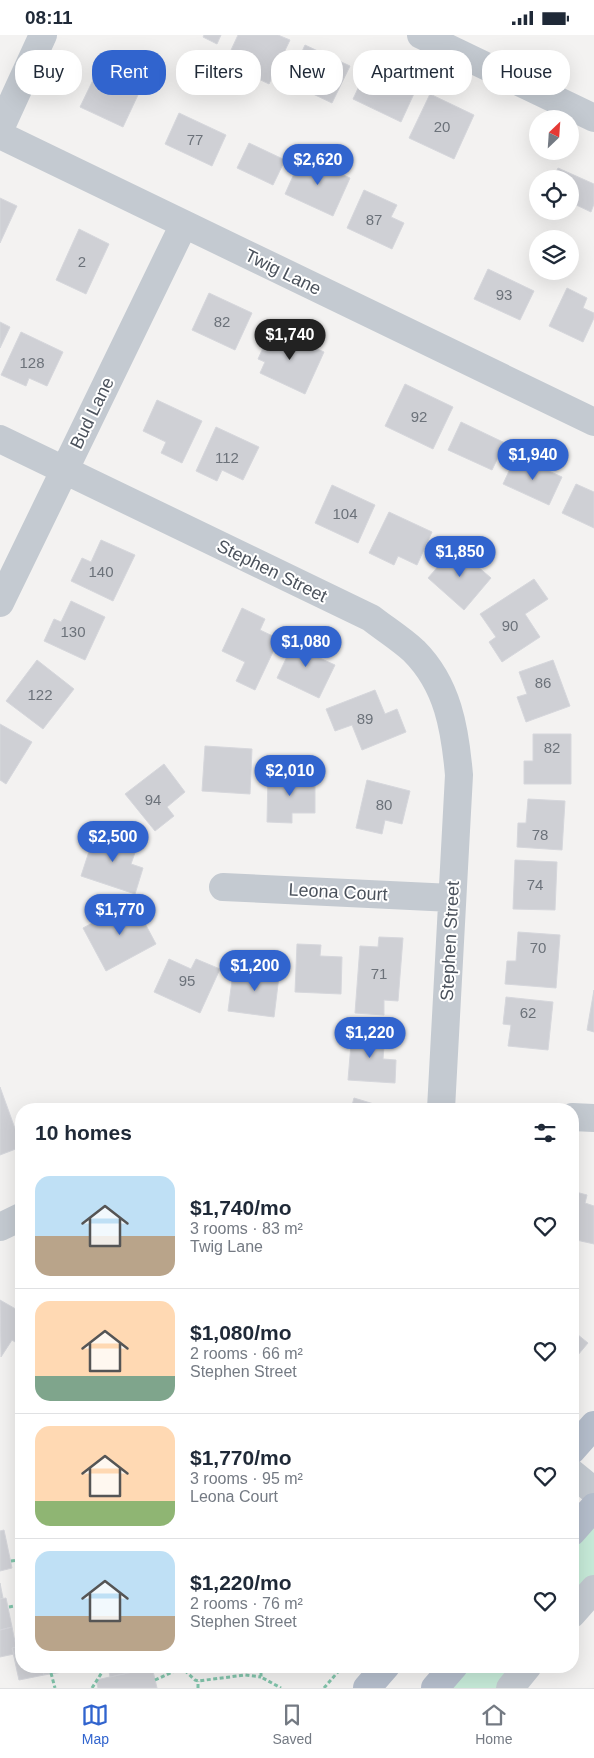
<!DOCTYPE html>
<meta charset="utf-8">
<style>
:root{--surface:#fff;--page:#f6f6f7;--text:#1f2937;--muted:#747a83;--line:#e0e1e3;--accent:#3164ce}
body{margin:0;font-family:Arial,sans-serif;background:var(--page);color:var(--text);height:100vh;display:flex;flex-direction:column;font-size:19px;white-space:nowrap}
*{box-sizing:border-box;margin:0}
p{font-size:16px;color:var(--muted)}
.icon{flex:none;width:28px;height:28px;fill:none;stroke:currentColor;stroke-width:2;stroke-linecap:round;stroke-linejoin:round}
.map{position:relative;flex:1;overflow:hidden}
.panel{position:absolute;left:15px;top:1068px;width:564px;height:570px;display:flex;flex-direction:column;background:var(--surface);border-radius:20px;box-shadow:0 5px 20px #0002}
.panel>*{flex:none}
.banner{position:absolute;left:15px;top:15px;width:565px;height:45px;display:flex;gap:10px}
.needle{width:32px;rotate:25deg}
.controls{position:absolute;left:529px;top:75px;display:grid;gap:10px}
.controls a{display:grid;place-items:center;width:50px;height:50px;border-radius:50%;background:var(--surface);box-shadow:0 5px 20px #0002;font-size:25px}
.price{position:absolute;translate:-50% -42px;padding:0 11px;border-radius:18px;background:var(--accent);color:#fff;font-size:16px;line-height:32px;filter:drop-shadow(0 1px 2px #0008)}
.price::after{content:'';position:absolute;left:50%;top:30px;width:15px;height:11px;margin-left:-8px;background:inherit;clip-path:polygon(0 0,100% 0,50% 100%)}
.price.selected{background:#222;color:#fff}
ul{padding:0;list-style:none}
li{display:flex;align-items:center;gap:15px;height:125px;padding:0 20px}
li+li{border-top:1px solid var(--line)}
li span{display:grid;place-items:center;flex:none;width:140px;height:100px;border-radius:15px;color:#555}
li>.icon{margin-inline-start:auto}
span .icon{width:60px;height:60px;fill:#fffc;stroke-width:1}
li b{font-size:21px}
h2{display:flex;justify-content:space-between;align-items:center;height:60px;padding:0 20px;font-size:21px}
.pill{padding:0 18px;border-radius:20px;background:var(--surface);box-shadow:0 5px 20px #0002;font-size:18px;line-height:45px}
.pill.selected{background:var(--accent);color:#fff}
.status{display:flex;justify-content:space-between;align-items:center;height:35px;padding:0 25px;background:var(--surface);direction:ltr}
.status svg{height:14px;fill:currentColor}
.dock{display:flex;justify-content:space-around;align-items:center;height:70px;border-top:1px solid var(--line);background:var(--surface);font-size:14px;color:var(--muted)}
.dock a{display:grid;justify-items:center;gap:2px}
.dock .selected{color:var(--accent)}
.map>svg:first-child{display:block}
.green{fill:#c6ead8}
.building{fill:#cfd0d5;stroke:#d6d7dc}
.lines{fill:none;stroke-linecap:round;stroke-linejoin:round}
.path{stroke:#82c4ab;stroke-width:3;stroke-dasharray:4 2.5;stroke-linecap:butt}
.street{stroke:#c4cad1;stroke-width:28}
.primary{stroke:#b5becc;stroke-width:28}
.labels{text-anchor:middle;stroke-width:4;stroke-linejoin:round;paint-order:stroke}
.number-label{font-size:15px;fill:#6c727a}
.street-label{font-size:18px;fill:#4b525c;stroke:#fff}
</style>
<div class="status"><b>08:11</b><svg viewBox="0 0 49 12"><path d="M0 12V9h3v3zM5 12V6h3v6zM10 12V3h3v9zM15 12V0h3v12zM26 1h20v11H26zM47 4h2v5h-2z"/></svg></div>
<div class="map">
<svg width="594" height="1653" viewBox="0 0 594 1653">
<rect width="100%" height="100%" fill="#f3f2f1"/>
<path class="green" d="M594 1479V1543L573 1569V1503Z
M461 1631H520L501 1653H442Z"/>
<path class="building" d="M204 0H221L217 9 203 2Z
M238 0H278L290 5 269 49 225 28Z
M305 10 350 31 332 68 288 47Z
M107 16 127 26 122 37 144 47 123 92 80 72Z
M369 30 417 52 401 87 353 64Z
M430 59 474 80 454 124 409 103Z
M179 78 226 100 212 131 165 109Z
M249 108 285 125 273 150 237 133Z
M302 121 350 143 333 181 285 159Z
M558 133 594 149V169L591 177 570 167V144H553Z
M364 155 397 170 391 182 404 188 392 214 347 193Z
M0 163 17 171 0 208Z
M79 194 109 209 86 259 56 245Z
M488 234 534 256 520 285 474 264Z
M567 253 587 263 583 273 594 278V283L583 307 549 291Z
M209 258 252 278 235 315 192 295Z
M0 287 10 292 0 313Z
M272 293 324 317 305 359 260 338 265 327 258 324Z
M21 297 63 317 47 351 29 343 26 351 1 340Z
M405 349 453 372 433 414 385 391Z
M157 365 202 386 182 428 161 418 166 407 143 396Z
M461 387 505 408 492 435 448 415Z
M216 392 259 412 243 445 222 435 217 446 196 436Z
M516 421 562 442 549 470 503 449Z
M576 449 594 457V493L562 478Z
M332 450 375 470 358 508 315 488Z
M389 477 432 497 417 530 398 521 394 530 369 518Z
M101 505 135 520 113 566 71 546 82 523 91 527Z
M455 512 491 543 464 575 428 543Z
M534 544 548 564 525 579 540 602 502 627 489 607 496 602 480 579Z
M71 566 105 582 85 625 44 606 54 584 61 587Z
M242 573 265 584 260 595 279 604 255 655 236 646 245 627 222 616Z
M297 600 318 609 313 620 335 630 319 663 277 643Z
M37 625 74 654 43 694 6 666Z
M553 625 570 671 526 687 517 662 527 659 519 637Z
M375 655 385 679 397 674 406 697 362 715 352 690 335 696 326 674Z
M0 689 32 707 6 749 0 745Z
M533 699H571V749H524V726H533Z
M205 711 252 714 250 759 202 756Z
M164 729 185 757 167 772 174 781 155 796 125 759Z
M268 740 315 741V778H292V788L267 787Z
M367 745 410 756 402 789 385 785 382 799 356 793Z
M528 764 565 766 562 815 517 812 518 788H526Z
M96 795 138 809 131 829 143 833 135 859 81 841Z
M515 825 557 827 555 875 513 874Z
M133 866 156 909 106 936 83 893Z
M518 897 560 900 556 953 505 949 507 926H516Z
M379 902 403 903 398 966 384 965V980L355 978 360 911 378 912Z
M297 909 321 910 320 921 342 922 341 959 295 957Z
M169 924 191 934 196 924 220 934 200 978 154 957Z
M255 929 280 933 274 982 228 976 233 938 254 941Z
M594 955V997L587 995Z
M506 962 553 967 548 1015 508 1011 511 990 503 989Z
M352 997 385 999 383 1024 396 1025 395 1048 348 1045Z
M0 1052 21 1110V1112L0 1120Z
M354 1063 387 1073V1074H351Z
M36 1069 85 1071 84 1074H35Z
M572 1156 587 1160 585 1168 594 1171V1209L572 1204Z
M0 1265 21 1277V1311L12 1305 1 1322Z
M572 1295 588 1308 572 1327Z
M4 1495 12 1533 0 1536V1496Z
M0 1548 3 1563 0 1564Z
M6 1563 12 1592 0 1595V1564Z
M12 1592 16 1612 12 1613 14 1619 0 1622V1595Z
M21 1602V1631H42L44 1640 19 1645 12 1613 16 1612 15 1603Z
M42 1631H68L69 1636 44 1640Z
M68 1631H89L69 1636Z
M108 1631H150L151 1633 110 1642Z
M151 1633V1636H153L157 1653H98L96 1645Z"/>
<g class="lines">
<path class="path" d="M11 1526 21 1525
M9 1572 21 1570
M180 1631 195 1645 198 1646 245 1640 261 1642
M261 1631V1642L281 1653
M51 1638 55 1653
M155 1645 181 1633
M92 1653 106 1631
M198 1653V1646
M324 1653 343 1631"/>
<path class="street" d="M421 0 594 83
M0 94 43 0
M0 100 594 387
M0 404 371 583C385 594 401 604 414 616 448 650 455 694 459 740L441 1074
M0 568 184 189
M223 852 452 863
M572 1082 594 1083
M0 1192 21 1182
M572 1438 594 1456
M572 1579 594 1554
M510 1653 528 1631"/>
<path class="primary" d="M572 1415 594 1390
M572 1497 594 1472
M367 1653 386 1631
M435 1653 454 1631"/>
</g>
<g class="labels">
<g class="number-label">
<text x="442" y="97">20</text>
<text x="195" y="110">77</text>
<text x="374" y="190">87</text>
<text x="82" y="232">2</text>
<text x="504" y="265">93</text>
<text x="222" y="292">82</text>
<text x="32" y="333">128</text>
<text x="419" y="387">92</text>
<text x="227" y="428">112</text>
<text x="345" y="484">104</text>
<text x="101" y="542">140</text>
<text x="510" y="596">90</text>
<text x="73" y="602">130</text>
<text x="543" y="653">86</text>
<text x="40" y="665">122</text>
<text x="365" y="689">89</text>
<text x="552" y="718">82</text>
<text x="153" y="770">94</text>
<text x="384" y="775">80</text>
<text x="540" y="805">78</text>
<text x="535" y="855">74</text>
<text x="538" y="918">70</text>
<text x="379" y="944">71</text>
<text x="187" y="951">95</text>
<text x="528" y="983">62</text>
</g>
<g class="street-label">
<text transform="translate(283 237) rotate(26)" y="6">Twig Lane</text>
<text transform="translate(92 378) rotate(-64)" y="6">Bud Lane</text>
<text transform="translate(272 536) rotate(26)" y="6">Stephen Street</text>
<text transform="translate(338 857) rotate(3)" y="6">Leona Court</text>
<text transform="translate(450 906) rotate(-87)" y="6">Stephen Street</text>
</g>
</g>
</svg>
<div class="controls">
<a><svg class="needle" viewBox="-14 -14 28 28"><path d="M0-13l5 13h-10z" fill="#e53935"/><path d="M0 13l5-13h-10z" fill="#747a83"/></svg></a>
<a><svg class="icon" aria-label="locate" viewBox="0 0 24 24"><circle cx="12" cy="12" r="6"/><path d="M12 2v4M12 18v4M2 12h4M18 12h4"/></svg></a>
<a><svg class="icon" aria-label="layers" viewBox="0 0 24 24"><path d="M12 4l9 5-9 5-9-5zM3 14l9 5 9-5"/></svg></a>
</div>
<b class="price" style="left:318px;top:151px">$2,620</b>
<b class="price selected" style="left:290px;top:326px">$1,740</b>
<b class="price" style="left:533px;top:446px">$1,940</b>
<b class="price" style="left:460px;top:543px">$1,850</b>
<b class="price" style="left:306px;top:633px">$1,080</b>
<b class="price" style="left:290px;top:762px">$2,010</b>
<b class="price" style="left:113px;top:828px">$2,500</b>
<b class="price" style="left:120px;top:901px">$1,770</b>
<b class="price" style="left:255px;top:957px">$1,200</b>
<b class="price" style="left:370px;top:1024px">$1,220</b>
<div class="banner">
<a class="pill">Buy</a>
<a class="pill selected">Rent</a>
<a class="pill">Filters</a>
<a class="pill">New</a>
<a class="pill">Apartment</a>
<a class="pill">House</a>
</div>
<section class="panel">
<h2>10 homes<svg class="icon" aria-label="filters" viewBox="0 0 24 24"><path d="M4 7h16M4 17h16"/><circle cx="9" cy="7" r="2"/><circle cx="15" cy="17" r="2"/></svg></h2>
<ul>
<li><span style="background:linear-gradient(#bfe0f5 60%,#b9a48a 0)"><svg class="icon" aria-label="home" viewBox="0 0 24 24"><path d="M3 11l9-7 9 7M6 9v11h12V9"/></svg></span><div><b>$1,740/mo</b><p>3 rooms · 83 m²</p><p>Twig Lane</p></div><svg class="icon" aria-label="heart" viewBox="0 0 24 24"><path d="M12 20l-8-8c-3-5 5-10 8-4 3-6 11-1 8 4z"/></svg></li>
<li><span style="background:linear-gradient(#ffd9b3 75%,#7fa58c 0)"><svg class="icon" aria-label="home" viewBox="0 0 24 24"><path d="M3 11l9-7 9 7M6 9v11h12V9"/></svg></span><div><b>$1,080/mo</b><p>2 rooms · 66 m²</p><p>Stephen Street</p></div><svg class="icon" aria-label="heart" viewBox="0 0 24 24"><path d="M12 20l-8-8c-3-5 5-10 8-4 3-6 11-1 8 4z"/></svg></li>
<li><span style="background:linear-gradient(#ffd9b3 75%,#8fb573 0)"><svg class="icon" aria-label="home" viewBox="0 0 24 24"><path d="M3 11l9-7 9 7M6 9v11h12V9"/></svg></span><div><b>$1,770/mo</b><p>3 rooms · 95 m²</p><p>Leona Court</p></div><svg class="icon" aria-label="heart" viewBox="0 0 24 24"><path d="M12 20l-8-8c-3-5 5-10 8-4 3-6 11-1 8 4z"/></svg></li>
<li><span style="background:linear-gradient(#bfe0f5 65%,#b9a48a 0)"><svg class="icon" aria-label="home" viewBox="0 0 24 24"><path d="M3 11l9-7 9 7M6 9v11h12V9"/></svg></span><div><b>$1,220/mo</b><p>2 rooms · 76 m²</p><p>Stephen Street</p></div><svg class="icon" aria-label="heart" viewBox="0 0 24 24"><path d="M12 20l-8-8c-3-5 5-10 8-4 3-6 11-1 8 4z"/></svg></li>
</ul>
</section>
</div>
<nav class="dock">
<a class="selected"><svg class="icon" aria-label="map" viewBox="0 0 24 24"><path d="M3 6l6-2 6 2 6-2v14l-6 2-6-2-6 2zM9 4v14M15 6v14"/></svg>Map</a>
<a><svg class="icon" aria-label="saved" viewBox="0 0 24 24"><path d="M7 4h10v16l-5-4-5 4z"/></svg>Saved</a>
<a><svg class="icon" aria-label="home" viewBox="0 0 24 24"><path d="M3 11l9-7 9 7M6 9v11h12V9"/></svg>Home</a>
</nav>
